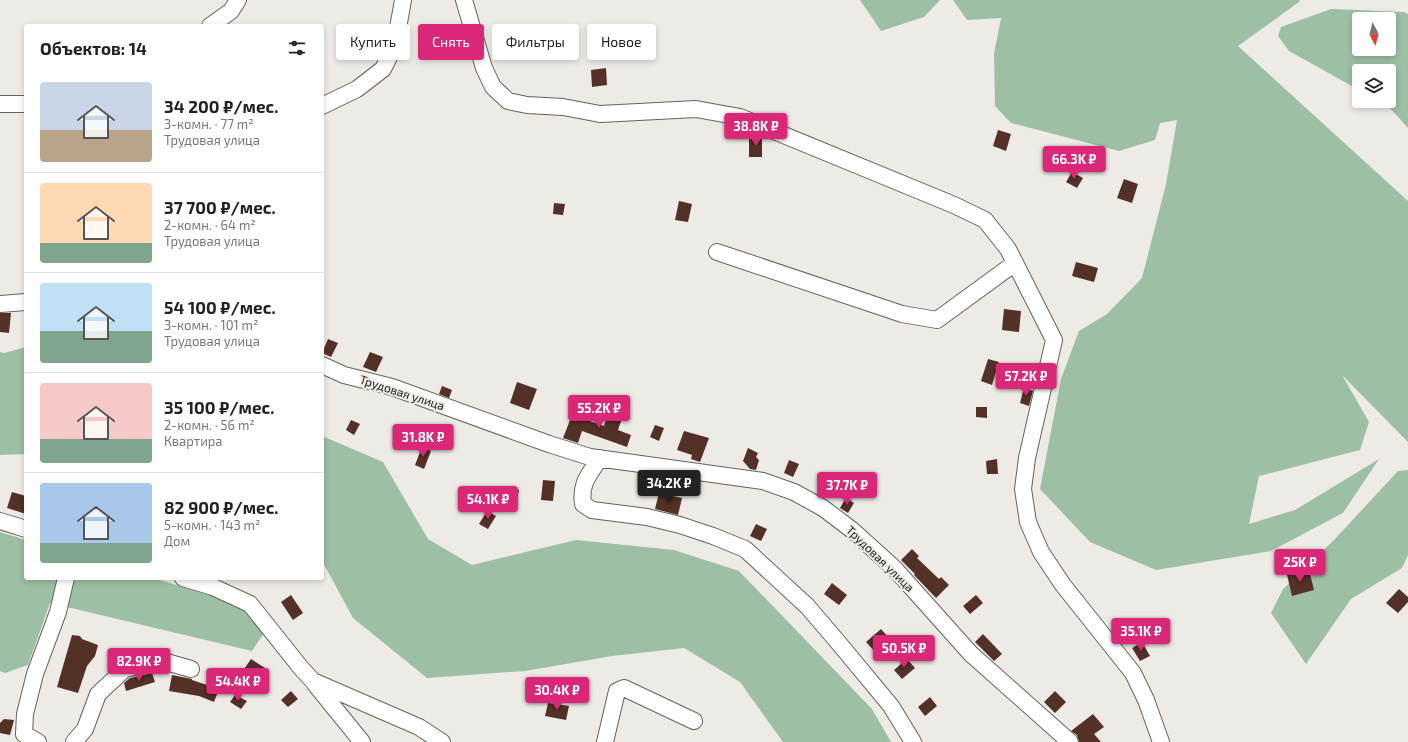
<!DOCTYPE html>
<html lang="ru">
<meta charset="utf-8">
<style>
:root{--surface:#fff;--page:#f2f2f2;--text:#222;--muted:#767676;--line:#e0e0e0;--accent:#db2777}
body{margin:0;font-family:"Exo 2",sans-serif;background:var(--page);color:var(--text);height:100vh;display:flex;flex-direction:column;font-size:15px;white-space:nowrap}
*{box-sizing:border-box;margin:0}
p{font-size:13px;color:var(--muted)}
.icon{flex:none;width:22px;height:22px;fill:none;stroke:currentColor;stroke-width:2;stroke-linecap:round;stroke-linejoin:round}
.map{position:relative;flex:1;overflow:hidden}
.panel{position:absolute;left:24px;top:24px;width:300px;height:556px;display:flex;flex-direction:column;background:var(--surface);border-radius:4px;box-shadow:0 2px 6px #0003}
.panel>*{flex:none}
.top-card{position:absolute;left:336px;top:24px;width:380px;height:36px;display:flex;gap:8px}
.needle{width:26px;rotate:173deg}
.tools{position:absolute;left:1352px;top:12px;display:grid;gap:8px}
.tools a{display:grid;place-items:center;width:44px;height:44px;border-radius:4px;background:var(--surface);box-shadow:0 2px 6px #0003;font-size:20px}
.price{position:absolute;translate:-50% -34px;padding:0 9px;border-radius:4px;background:var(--accent);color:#fff;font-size:13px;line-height:26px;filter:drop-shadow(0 1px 2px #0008)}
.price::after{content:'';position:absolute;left:50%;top:24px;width:12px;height:9px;margin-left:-6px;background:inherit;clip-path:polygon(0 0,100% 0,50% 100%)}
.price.current{background:#222;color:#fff}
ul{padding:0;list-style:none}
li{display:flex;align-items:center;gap:12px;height:100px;padding:0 16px}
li+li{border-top:1px solid var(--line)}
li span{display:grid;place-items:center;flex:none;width:112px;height:80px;border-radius:4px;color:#555}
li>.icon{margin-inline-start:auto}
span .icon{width:48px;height:48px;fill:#fffc;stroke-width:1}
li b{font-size:17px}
h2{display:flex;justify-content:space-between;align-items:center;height:48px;padding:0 16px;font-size:17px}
.chip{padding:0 14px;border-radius:4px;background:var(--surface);box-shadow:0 2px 6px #0003;font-size:14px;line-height:36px}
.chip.current{background:var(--accent);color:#fff}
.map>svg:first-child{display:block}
.forest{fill:#9dbfa4;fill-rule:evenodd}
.building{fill:#543126}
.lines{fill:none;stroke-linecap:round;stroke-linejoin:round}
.minor-casing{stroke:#65635f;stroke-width:18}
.minor{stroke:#fff;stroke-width:16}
.labels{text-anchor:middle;stroke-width:4;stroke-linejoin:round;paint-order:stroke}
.street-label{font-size:12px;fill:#222120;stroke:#eeebe7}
</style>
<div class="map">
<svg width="1408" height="742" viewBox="0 0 1408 742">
<rect width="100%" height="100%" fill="#eeebe7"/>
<path class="forest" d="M860 0H940L924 17 881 31Z
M953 0H1300L1299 2 1238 46 1408 201V442L1342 375 1369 422 1360 450 1259 476 1249 524 1295 510 1379 459 1343 513 1271 551 1156 570 1090 542 1040 489 1061 379 1079 331 1107 314 1142 278 1166 184 1177 120 1160 123 1155 140 1119 151 1011 123 995 106 994 54 1001 18 967 20Z
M1331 9 1404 12 1408 14V128L1389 107 1378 101H1389V71H1359V90L1289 51 1278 36 1281 27ZM1359 19H1389V49H1359Z
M26 347V454L0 455V352L4 353Z
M322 436 383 462 428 539 472 565 576 540 674 550 739 571 872 709 891 742H783L740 682 684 648 612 656 525 671 427 678 353 618 326 568 322 562Z
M1408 470V555L1402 568 1351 599 1306 664 1271 613 1283 589 1334 540 1398 471Z
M0 532 26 540V578H153L242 605 264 633 252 651 50 603 28 665 5 673 0 671Z"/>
<path class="building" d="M606 68 607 85 592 87 591 70Z
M998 130 1011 134 1006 151 993 146Z
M749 137H762V157H749Z
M1072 172 1083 178 1077 188 1066 182Z
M1124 179 1138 184 1132 203 1117 198Z
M679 201 692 204 688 222 675 220Z
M554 203 565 204 563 215 553 214Z
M1076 262 1098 268 1094 282 1072 276Z
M1004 309 1021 311 1019 332 1002 330Z
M0 313H11L9 333 0 332Z
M328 339 338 343 331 357 322 353Z
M370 352 383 357 376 372 363 367Z
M988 359 999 362 992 385 981 381Z
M517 382 537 389 529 410 510 403Z
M442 386 452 390 449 398 439 394Z
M1024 388 1033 391 1029 406 1020 403Z
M610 407 624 412 618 430 631 435 627 447 582 431 578 443 563 438 572 415 604 426Z
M976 407H987V418L976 417Z
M351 420 360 424 354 435 346 430Z
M655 425 664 428 659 441 650 437Z
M684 431 709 438 700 462 691 459 692 455 677 450Z
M422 447 431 451 424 469 415 465Z
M748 448 758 453 756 457 759 460 756 470 750 469 743 461Z
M997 459 998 474H987L986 461Z
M789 460 799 464 793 477 784 473Z
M543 480 555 481 553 501 541 500Z
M507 487 519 490 516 503 503 500Z
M12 492 26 496V514L7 508Z
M659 493 682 498 678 515 655 509Z
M846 498 854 503 848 513 840 508Z
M487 511 496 516 488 529 479 524Z
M756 524 767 529 761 541 750 536Z
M912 549 919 556 917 558 939 579 941 577 949 585 936 598 914 575 915 574 901 560Z
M1309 570 1314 590 1292 596 1287 575Z
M832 583 847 595 839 605 824 594Z
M1399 589 1408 597V602L1398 613 1386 603Z
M291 595 303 613 293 620 281 602Z
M976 595 983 603 970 614 963 606Z
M881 629 894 644 879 656 866 642Z
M983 634 1002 654 994 661 975 642Z
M72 635 80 636 82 639 98 645 95 656 87 666 78 693 57 687Z
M1142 642 1150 656 1140 661 1132 648Z
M251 659 265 668 252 688 238 678Z
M907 659 915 668 902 679 894 670Z
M152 673 155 682 126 691 124 683 130 678Z
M172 675 192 679V680L219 689 214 702 199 696 169 691Z
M291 691 298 699 288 707 281 700Z
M1055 691 1066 702 1055 713 1044 702Z
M235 695 247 701 241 709 230 702Z
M930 697 937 706 925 716 918 707Z
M548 703 569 706 566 720 545 716Z
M1093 714 1104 727 1094 734 1101 742H1079L1077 735 1071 731Z
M4 719 14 720 10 735 0 733V723Z"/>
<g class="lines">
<g class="minor-casing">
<path id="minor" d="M464 0 484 68 493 87 508 101 527 105 563 107 600 114 696 109 740 117 954 205 985 220 1008 249 1054 340 1027 458 1023 489 1028 522 1041 552 1063 585 1133 673 1146 700 1161 742
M210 26 231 11 238 0
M0 104H26
M322 106 357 89 383 69 395 45 403 0
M717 252 902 314 937 320 1015 263
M0 304 26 302
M322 365 344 375 392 387 549 444 590 457 763 481 794 492 823 508 852 530 895 569 971 654 1070 742
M600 458C589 475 580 483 583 504L592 510 647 517 680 525 713 536 745 549 807 606 837 641 891 706 913 742
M0 521 26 529
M183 578 213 587 250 604 301 668 313 681 419 727 442 742
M315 684 362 742
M38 742 24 734 25 714 35 674 58 612 66 578
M74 742 85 729 98 694 125 669 163 661 191 669
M605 742 617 691 624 688 694 721"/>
</g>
<use href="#minor" class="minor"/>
</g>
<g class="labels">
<g class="street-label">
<text transform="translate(402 393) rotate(18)" y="4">Трудовая улица</text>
<text transform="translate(880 559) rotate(44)" y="4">Трудовая улица</text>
</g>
</g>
</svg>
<div class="tools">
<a><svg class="needle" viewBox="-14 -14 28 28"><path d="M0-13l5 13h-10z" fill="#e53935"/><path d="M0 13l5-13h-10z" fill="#767676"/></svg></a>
<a><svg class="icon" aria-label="layers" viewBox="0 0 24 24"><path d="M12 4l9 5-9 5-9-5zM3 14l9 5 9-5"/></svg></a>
</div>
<b class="price" style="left:756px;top:147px">38.8K ₽</b>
<b class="price" style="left:1074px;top:180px">66.3K ₽</b>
<b class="price" style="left:1026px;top:397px">57.2K ₽</b>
<b class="price" style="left:599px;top:429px">55.2K ₽</b>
<b class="price" style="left:423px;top:458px">31.8K ₽</b>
<b class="price current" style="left:669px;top:504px">34.2K ₽</b>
<b class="price" style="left:847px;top:506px">37.7K ₽</b>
<b class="price" style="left:488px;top:520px">54.1K ₽</b>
<b class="price" style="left:1300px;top:583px">25K ₽</b>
<b class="price" style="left:1141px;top:652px">35.1K ₽</b>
<b class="price" style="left:904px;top:669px">50.5K ₽</b>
<b class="price" style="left:139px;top:682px">82.9K ₽</b>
<b class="price" style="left:238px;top:702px">54.4K ₽</b>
<b class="price" style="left:557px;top:711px">30.4K ₽</b>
<div class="top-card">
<a class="chip">Купить</a>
<a class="chip current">Снять</a>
<a class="chip">Фильтры</a>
<a class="chip">Новое</a>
</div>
<section class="panel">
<h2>Объектов: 14<svg class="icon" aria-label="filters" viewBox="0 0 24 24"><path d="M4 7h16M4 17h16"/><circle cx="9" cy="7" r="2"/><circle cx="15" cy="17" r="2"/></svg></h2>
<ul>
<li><span style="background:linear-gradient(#c9d6e8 60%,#b9a48a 0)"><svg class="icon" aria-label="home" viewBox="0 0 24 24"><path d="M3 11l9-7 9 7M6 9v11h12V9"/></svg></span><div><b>34 200 ₽/мес.</b><p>3-комн. · 77 m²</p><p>Трудовая улица</p></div></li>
<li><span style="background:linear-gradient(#ffd9b3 75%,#7fa58c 0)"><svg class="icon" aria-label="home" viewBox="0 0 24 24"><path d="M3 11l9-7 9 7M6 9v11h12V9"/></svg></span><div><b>37 700 ₽/мес.</b><p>2-комн. · 64 m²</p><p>Трудовая улица</p></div></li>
<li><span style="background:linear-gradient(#bfe0f5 60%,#7fa58c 0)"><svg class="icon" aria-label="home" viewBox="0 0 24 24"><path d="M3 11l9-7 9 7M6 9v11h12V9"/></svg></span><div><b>54 100 ₽/мес.</b><p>3-комн. · 101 m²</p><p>Трудовая улица</p></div></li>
<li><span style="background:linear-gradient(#f6c9c9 70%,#7fa58c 0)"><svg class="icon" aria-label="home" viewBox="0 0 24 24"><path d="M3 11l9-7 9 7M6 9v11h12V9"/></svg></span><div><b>35 100 ₽/мес.</b><p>2-комн. · 56 m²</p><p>Квартира</p></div></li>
<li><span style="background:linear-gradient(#a9c7e8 75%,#7fa58c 0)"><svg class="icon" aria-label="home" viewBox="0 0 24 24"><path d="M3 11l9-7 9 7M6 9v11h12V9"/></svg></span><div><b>82 900 ₽/мес.</b><p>5-комн. · 143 m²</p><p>Дом</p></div></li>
</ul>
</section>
</div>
